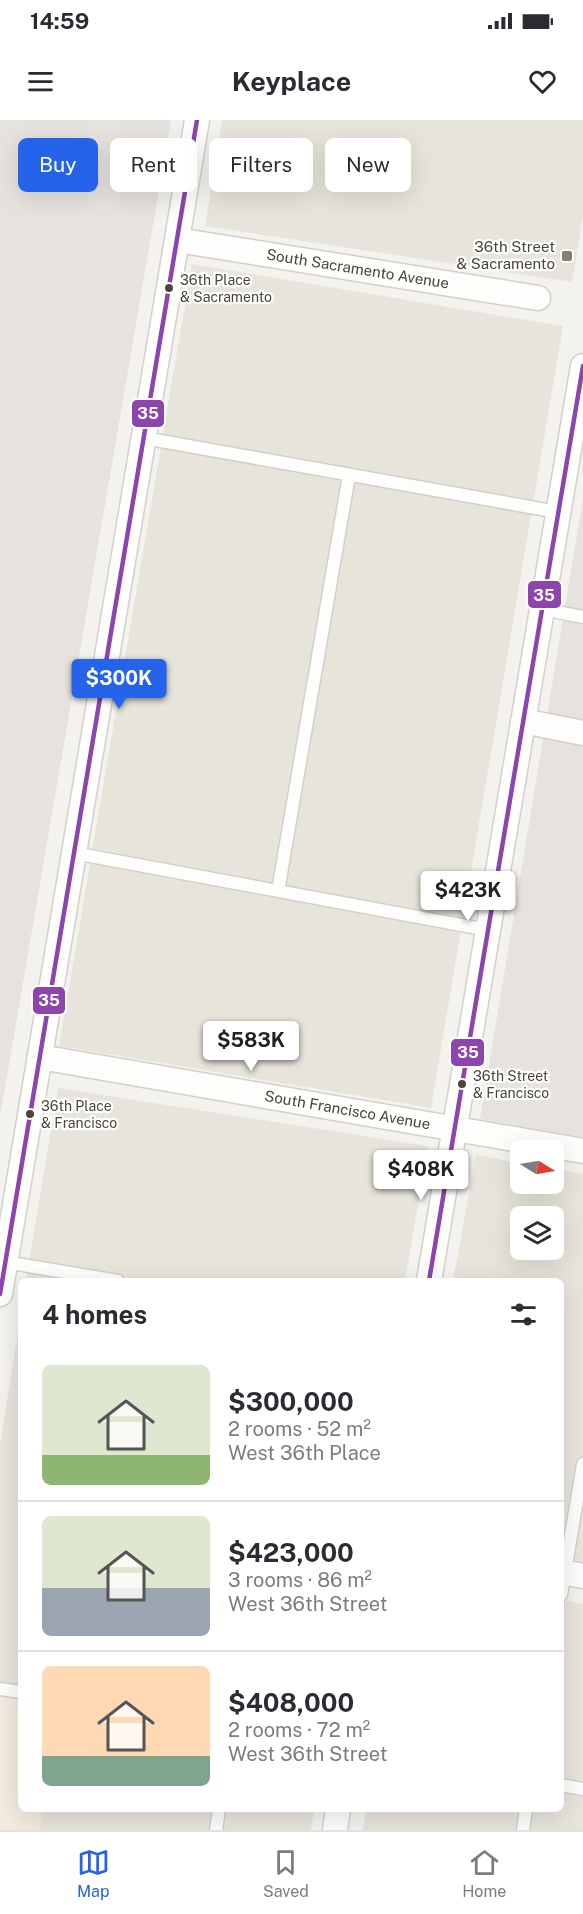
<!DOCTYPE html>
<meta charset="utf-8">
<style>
:root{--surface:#fff;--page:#f7f7f7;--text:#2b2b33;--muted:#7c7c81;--line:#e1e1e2;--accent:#2563eb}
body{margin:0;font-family:"Public Sans",sans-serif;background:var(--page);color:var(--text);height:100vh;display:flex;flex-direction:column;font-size:22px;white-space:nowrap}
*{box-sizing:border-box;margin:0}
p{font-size:20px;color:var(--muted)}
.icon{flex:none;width:33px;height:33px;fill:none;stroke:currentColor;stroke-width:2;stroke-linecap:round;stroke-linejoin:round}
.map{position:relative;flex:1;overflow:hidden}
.panel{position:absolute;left:18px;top:1158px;width:546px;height:534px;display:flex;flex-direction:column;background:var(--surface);border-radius:9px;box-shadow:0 6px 24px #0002}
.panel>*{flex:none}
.top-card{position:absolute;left:18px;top:18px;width:548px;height:54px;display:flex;gap:12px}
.needle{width:39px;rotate:101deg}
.buttons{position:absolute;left:510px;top:1020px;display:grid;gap:12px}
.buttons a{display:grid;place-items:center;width:54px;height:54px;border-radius:9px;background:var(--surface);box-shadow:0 6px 24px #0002;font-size:30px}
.price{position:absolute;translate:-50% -51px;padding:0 14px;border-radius:6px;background:#fff;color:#222;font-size:20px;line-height:39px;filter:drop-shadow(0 2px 3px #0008)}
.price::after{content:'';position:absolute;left:50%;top:36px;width:18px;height:14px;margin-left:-9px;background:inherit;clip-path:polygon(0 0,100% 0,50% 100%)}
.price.selected{background:var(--accent);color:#fff}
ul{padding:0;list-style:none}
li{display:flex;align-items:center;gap:18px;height:150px;padding:0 24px}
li+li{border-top:2px solid var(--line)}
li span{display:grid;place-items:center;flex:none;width:168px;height:120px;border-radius:9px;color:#555}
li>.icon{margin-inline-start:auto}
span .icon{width:72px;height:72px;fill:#fffc;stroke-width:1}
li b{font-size:26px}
h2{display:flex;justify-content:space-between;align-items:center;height:72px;padding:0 24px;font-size:26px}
.tag{padding:0 21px;border-radius:9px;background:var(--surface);box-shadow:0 6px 24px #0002;font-size:21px;line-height:54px}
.tag.selected{background:var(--accent);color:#fff}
.status{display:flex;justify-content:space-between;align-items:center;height:42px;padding:0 30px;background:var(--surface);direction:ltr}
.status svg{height:16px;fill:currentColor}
header{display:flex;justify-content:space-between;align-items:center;height:78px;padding:0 24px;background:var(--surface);font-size:27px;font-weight:700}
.tab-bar{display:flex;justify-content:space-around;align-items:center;height:84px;border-top:2px solid var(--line);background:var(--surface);font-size:16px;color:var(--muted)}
.tab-bar a{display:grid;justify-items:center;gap:3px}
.tab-bar .selected{color:var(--accent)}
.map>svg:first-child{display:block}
.residential{fill:#e7e4dc;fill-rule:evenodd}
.commercial{fill:#f3ebdf}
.industrial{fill:#e6e2de}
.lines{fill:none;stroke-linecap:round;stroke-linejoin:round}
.service-casing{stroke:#d2d0cb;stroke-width:15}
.minor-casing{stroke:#d2d0cb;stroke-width:27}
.service{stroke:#fdfdfc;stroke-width:12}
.minor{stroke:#fdfdfc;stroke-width:24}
.bus-1-casing{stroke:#fff;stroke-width:9}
.bus-1{stroke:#8e44ad;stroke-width:4.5}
.poi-dot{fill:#868178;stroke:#fff;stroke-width:2}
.bus-dot{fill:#4b4439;stroke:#fff;stroke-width:2}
.labels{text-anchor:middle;stroke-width:4.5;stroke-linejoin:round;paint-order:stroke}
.bus-label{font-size:14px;fill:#4b4439;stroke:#fff;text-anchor:start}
.poi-label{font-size:15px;fill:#4b4439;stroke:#fff;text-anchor:end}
.street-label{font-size:15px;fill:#4b4439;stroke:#fff}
.line-badge{stroke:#fff;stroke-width:2}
.badge-label{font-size:16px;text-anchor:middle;font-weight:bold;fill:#fff}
</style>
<div class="status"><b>14:59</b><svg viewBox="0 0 49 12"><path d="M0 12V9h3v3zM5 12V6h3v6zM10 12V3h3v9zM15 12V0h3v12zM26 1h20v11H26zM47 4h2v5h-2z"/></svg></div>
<header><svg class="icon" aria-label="menu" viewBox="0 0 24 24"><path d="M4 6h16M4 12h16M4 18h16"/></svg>Keyplace<svg class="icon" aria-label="heart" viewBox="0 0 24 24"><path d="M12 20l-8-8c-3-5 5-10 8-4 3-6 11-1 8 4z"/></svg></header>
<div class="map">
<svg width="583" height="1710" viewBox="0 0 583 1710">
<rect width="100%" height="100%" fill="#f4f2ee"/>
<path class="residential" d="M222 0H583V95L572 162 205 106Z
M192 144 563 206 431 988 59 926Z
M58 968 428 1026 405 1161H26Z
M476 1035 520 1043V1064H554V1049L583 1054V1442L561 1438V1161H453ZM520 1096H554V1130H520Z
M21 1194V1572L0 1569V1324Z
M561 1480 583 1484V1710H363L366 1689H561Z
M42 1689H314L311 1710H39Z"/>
<path class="commercial" d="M0 1569 21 1572V1689H42L39 1710H0Z"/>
<path class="industrial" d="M0 0H171L0 997Z
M583 379V1017L480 999Z"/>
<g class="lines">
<g class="service-casing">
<path id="service" d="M144 318 558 392
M542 489 583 497
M74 733 488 810
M278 771 349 355
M5 1142 118 1161
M561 1475 583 1344
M0 1569 21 1572
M561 1665 583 1669
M216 1710 219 1689
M523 1710 526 1689"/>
</g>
<g class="minor-casing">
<g id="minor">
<path id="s1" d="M177 120 538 178"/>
<path d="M523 601 583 613"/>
<path id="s2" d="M40 937 583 1031"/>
<path d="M429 1161 583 246"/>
<path d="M0 1174 197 0"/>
<path d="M561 1452 583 1456"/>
<path d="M335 1710 338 1689"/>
</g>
</g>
<use href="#service" class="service"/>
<use href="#minor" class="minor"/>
<g class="bus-1-casing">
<path id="bus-1" d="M429 1161 583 246
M0 1174 197 0"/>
</g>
<use href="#bus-1" class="bus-1"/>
</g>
<rect class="poi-dot" x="561" y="130" width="12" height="12" rx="3"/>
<g class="bus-dot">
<circle cx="169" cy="168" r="5"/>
<circle cx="462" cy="964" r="5"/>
<circle cx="30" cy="994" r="5"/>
</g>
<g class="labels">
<g class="bus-label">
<text x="180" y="165">36th Place<tspan x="180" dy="17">&amp; Sacramento</tspan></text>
<text x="473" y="961">36th Street<tspan x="473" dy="17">&amp; Francisco</tspan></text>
<text x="41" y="991">36th Place<tspan x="41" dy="17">&amp; Francisco</tspan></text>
</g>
<g class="poi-label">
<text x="555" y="132">36th Street<tspan x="555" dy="17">&amp; Sacramento</tspan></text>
</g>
<g class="street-label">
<text dy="5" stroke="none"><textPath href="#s1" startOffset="183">South Sacramento Avenue</textPath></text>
<text dy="5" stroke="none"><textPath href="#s2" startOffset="312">South Francisco Avenue</textPath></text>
</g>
</g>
<g class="line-badge">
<rect x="131" y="279" width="34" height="29" rx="6" fill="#8e44ad"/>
<rect x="527" y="460" width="35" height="29" rx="6" fill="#8e44ad"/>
<rect x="32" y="866" width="34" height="29" rx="6" fill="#8e44ad"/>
<rect x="450" y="918" width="35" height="29" rx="6" fill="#8e44ad"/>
</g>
<g class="badge-label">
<text x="148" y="299">35</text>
<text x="544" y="481">35</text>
<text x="49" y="886">35</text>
<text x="468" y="938">35</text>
</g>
</svg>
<div class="buttons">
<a><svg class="needle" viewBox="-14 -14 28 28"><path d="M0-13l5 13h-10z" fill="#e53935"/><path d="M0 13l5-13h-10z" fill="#7c7c81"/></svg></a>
<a><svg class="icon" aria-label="layers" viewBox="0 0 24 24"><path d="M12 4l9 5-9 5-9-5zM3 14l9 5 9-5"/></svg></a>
</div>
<b class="price selected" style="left:119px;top:590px">$300K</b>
<b class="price" style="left:468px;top:802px">$423K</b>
<b class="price" style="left:251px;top:952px">$583K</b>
<b class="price" style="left:421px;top:1081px">$408K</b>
<div class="top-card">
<a class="tag selected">Buy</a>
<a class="tag">Rent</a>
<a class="tag">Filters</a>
<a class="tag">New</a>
</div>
<section class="panel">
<h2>4 homes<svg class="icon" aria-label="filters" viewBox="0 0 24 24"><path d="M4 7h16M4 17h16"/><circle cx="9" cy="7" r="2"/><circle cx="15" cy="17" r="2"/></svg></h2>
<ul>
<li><span style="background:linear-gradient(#dfe7d0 75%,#8fb573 0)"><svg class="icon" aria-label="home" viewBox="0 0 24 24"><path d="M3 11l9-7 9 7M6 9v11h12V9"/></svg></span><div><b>$300,000</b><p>2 rooms · 52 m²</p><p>West 36th Place</p></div></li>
<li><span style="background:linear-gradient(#dfe7d0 60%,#9aa5b1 0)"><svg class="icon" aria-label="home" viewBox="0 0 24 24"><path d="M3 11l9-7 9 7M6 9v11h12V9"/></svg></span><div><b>$423,000</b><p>3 rooms · 86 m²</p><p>West 36th Street</p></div></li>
<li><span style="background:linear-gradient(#ffd9b3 75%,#7fa58c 0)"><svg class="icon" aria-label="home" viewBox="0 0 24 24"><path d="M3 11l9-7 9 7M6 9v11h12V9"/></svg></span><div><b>$408,000</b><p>2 rooms · 72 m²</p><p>West 36th Street</p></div></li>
</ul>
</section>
</div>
<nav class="tab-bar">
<a class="selected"><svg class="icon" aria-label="map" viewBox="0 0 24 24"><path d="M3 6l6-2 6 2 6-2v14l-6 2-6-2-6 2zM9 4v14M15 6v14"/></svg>Map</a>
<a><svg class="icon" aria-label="saved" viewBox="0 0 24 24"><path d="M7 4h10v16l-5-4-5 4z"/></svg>Saved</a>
<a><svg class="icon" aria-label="home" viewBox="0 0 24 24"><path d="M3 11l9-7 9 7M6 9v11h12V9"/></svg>Home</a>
</nav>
